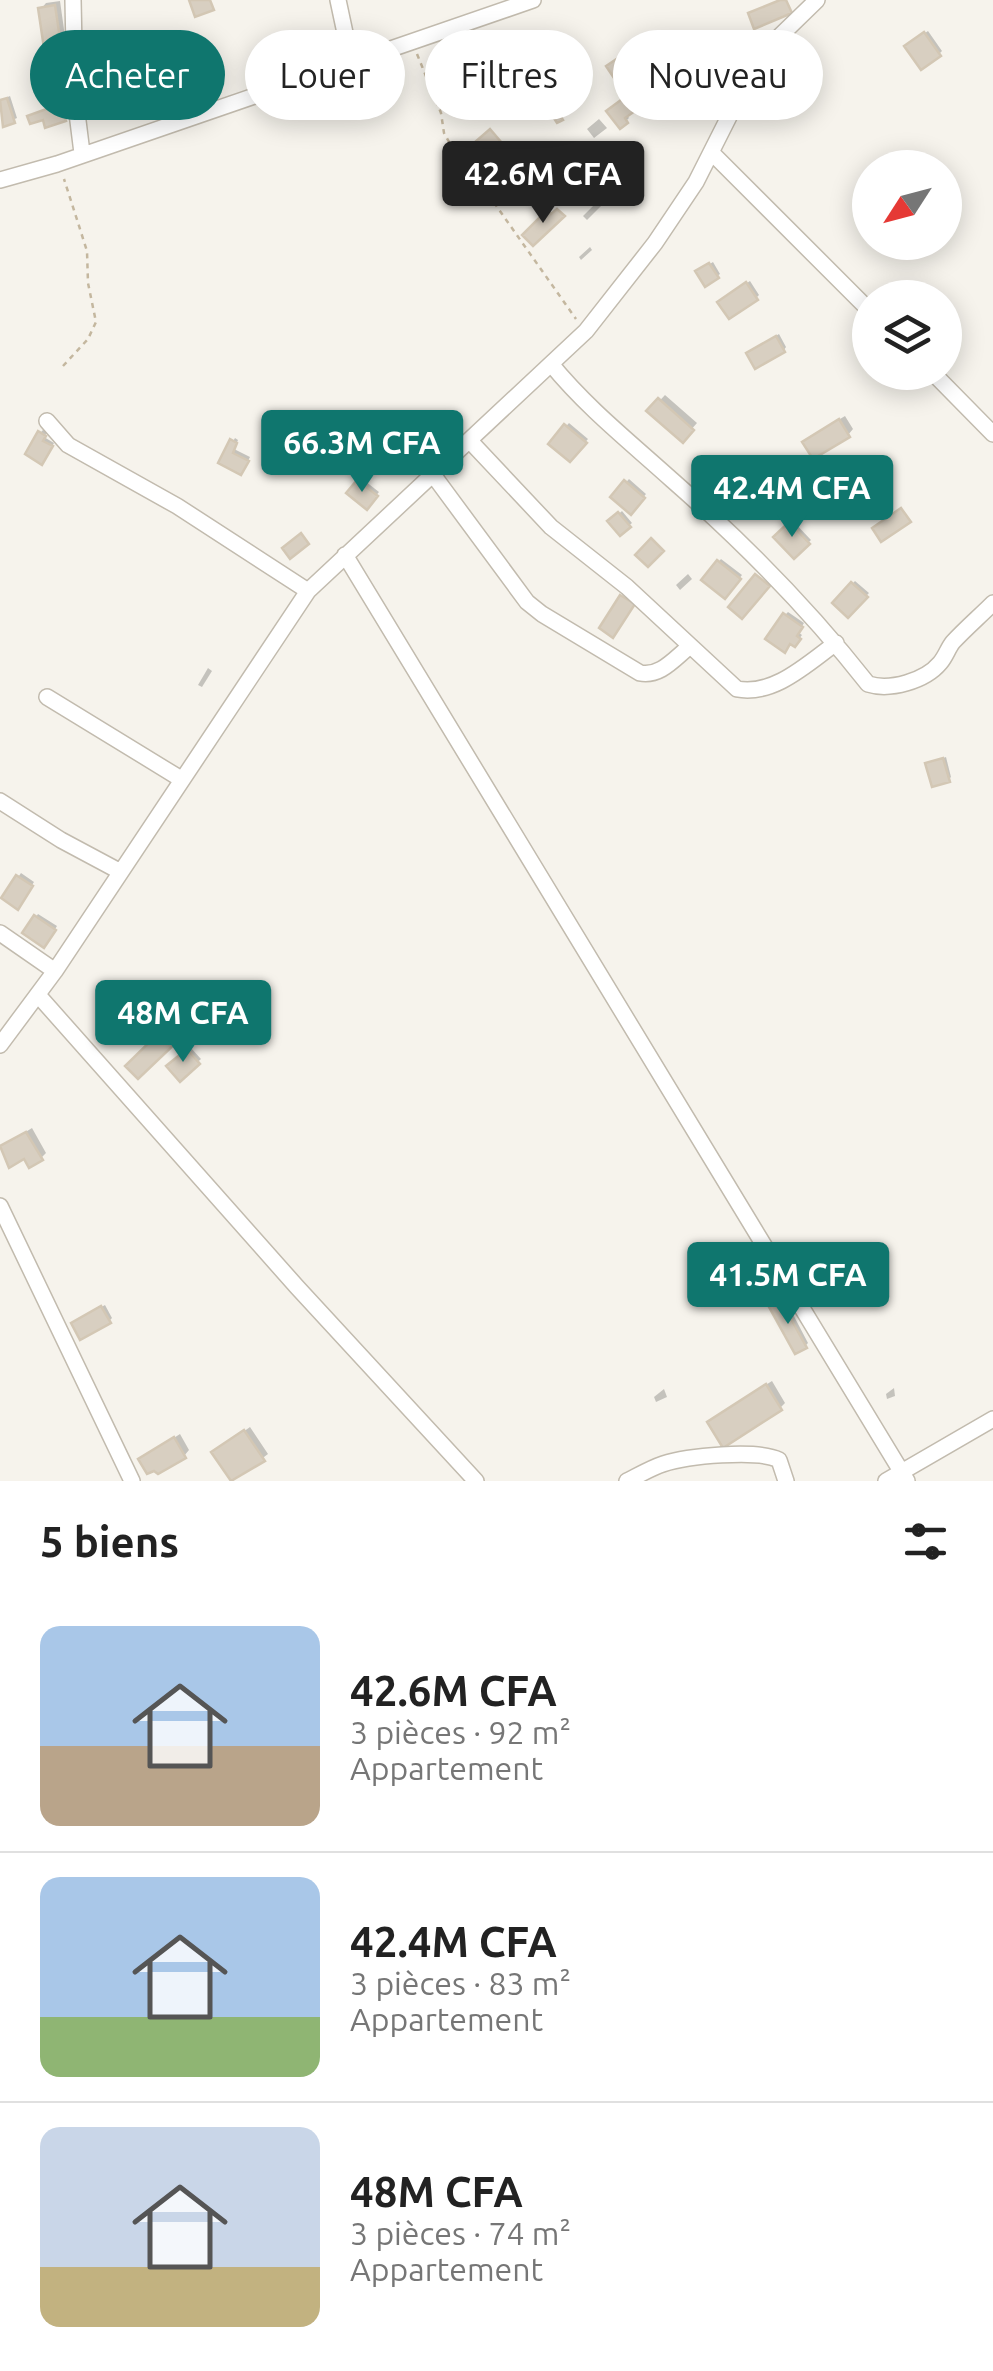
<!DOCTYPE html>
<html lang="fr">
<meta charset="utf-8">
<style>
:root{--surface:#fff;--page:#f6f6f6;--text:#222;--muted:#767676;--line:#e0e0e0;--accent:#0f766e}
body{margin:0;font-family:Ubuntu,sans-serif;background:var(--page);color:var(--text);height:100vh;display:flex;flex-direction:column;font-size:38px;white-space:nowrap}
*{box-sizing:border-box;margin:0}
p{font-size:32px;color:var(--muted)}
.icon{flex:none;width:55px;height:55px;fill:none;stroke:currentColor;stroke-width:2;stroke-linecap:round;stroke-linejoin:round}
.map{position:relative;height:1481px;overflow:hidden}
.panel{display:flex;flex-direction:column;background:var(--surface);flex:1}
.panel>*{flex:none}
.banner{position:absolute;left:30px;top:30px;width:935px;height:90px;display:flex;gap:20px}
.needle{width:65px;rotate:234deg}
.tools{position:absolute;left:852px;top:150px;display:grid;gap:20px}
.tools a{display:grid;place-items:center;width:110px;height:110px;border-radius:50%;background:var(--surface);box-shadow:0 5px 25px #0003;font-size:50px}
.price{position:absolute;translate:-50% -85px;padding:0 22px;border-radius:10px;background:var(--accent);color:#fff;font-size:32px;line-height:65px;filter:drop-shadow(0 2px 5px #0008)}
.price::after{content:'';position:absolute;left:50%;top:60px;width:30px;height:22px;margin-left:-15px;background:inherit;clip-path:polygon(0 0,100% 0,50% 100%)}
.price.current{background:#222;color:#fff}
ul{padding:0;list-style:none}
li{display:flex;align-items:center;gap:30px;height:250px;padding:0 40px}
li+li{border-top:2px solid var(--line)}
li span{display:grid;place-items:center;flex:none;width:280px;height:200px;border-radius:20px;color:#555}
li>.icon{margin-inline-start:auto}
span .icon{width:120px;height:120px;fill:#fffc;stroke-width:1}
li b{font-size:42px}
h2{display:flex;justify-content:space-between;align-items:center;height:120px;padding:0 40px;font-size:42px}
.tag{padding:0 35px;border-radius:45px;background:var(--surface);box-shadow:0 5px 25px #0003;font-size:35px;line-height:90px}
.tag.current{background:var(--accent);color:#fff}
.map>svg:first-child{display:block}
.shadow{fill:#0003}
.building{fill:#d8cfc1;stroke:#d3c7b4;stroke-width:2.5}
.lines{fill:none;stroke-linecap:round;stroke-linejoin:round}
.street-casing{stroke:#c2bbae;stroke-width:18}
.path{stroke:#c4b79f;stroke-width:2.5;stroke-dasharray:5 5;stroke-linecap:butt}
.street{stroke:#fff;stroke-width:15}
</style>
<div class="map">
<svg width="993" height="1481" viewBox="0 0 993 1481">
<rect width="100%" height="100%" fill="#f6f3ec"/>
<path class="shadow" d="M60 1 69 65 64 70 41 9 46 3Z
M928 31 942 51 939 54 911 43Z
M719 39 723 46 729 42 735 51 720 65 712 43Z
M688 51 697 68 673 82 667 63Z
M622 57 630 68 617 78 612 63Z
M546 82 550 87 541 94 537 90Z
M559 95 566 106 561 110 565 115 558 120 550 100Z
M10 96 17 118 4 124 1 100Z
M629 96 636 106 626 114 629 118 620 126 610 111Z
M63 103 68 115 64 118 30 116Z
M599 119 607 128 594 138 587 129Z
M512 142 522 155 519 158 500 151Z
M598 201 602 205 587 220 583 216Z
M590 247 592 250 581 260 579 257Z
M713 262 720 274 717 276 702 269Z
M750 281 759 295 756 298 723 299Z
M779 334 786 347 784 350 752 351Z
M665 395 697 423 682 440 650 411Z
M845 416 853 429 848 435 810 437Z
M569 423 588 439 570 459 551 443Z
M43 430 47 432 44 437 54 443 45 459 40 433Z
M235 438 238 440 234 449 250 457 244 469 221 462Z
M365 460 376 468 365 481 379 492 367 506 359 481 363 476 356 471Z
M629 479 646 494 631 512 613 497Z
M826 481 834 496 831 499 804 494Z
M622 511 632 523 620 533 611 521Z
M793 521 811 540 794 556 777 537Z
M721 559 742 575 725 596 704 579Z
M688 574 692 579 680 590 676 585Z
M855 581 869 593 848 615 835 603Z
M788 612 804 623 798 632 802 635 795 644 785 615Z
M208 668 212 671 202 687 198 685Z
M946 757 951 777 948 780 928 764Z
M21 873 34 882 20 903 4 898Z
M38 914 57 926 47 942 36 917Z
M174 1022 183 1032 138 1076 128 1066Z
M191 1048 201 1059 180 1078 170 1067Z
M32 1128 46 1153 41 1158 25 1156 10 1164 0 1148Z
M751 1251 754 1256 744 1261 742 1256Z
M695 1281 699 1289 692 1293 688 1286Z
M785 1299 808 1343 805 1346 775 1305Z
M105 1305 112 1318 109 1321H77Z
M772 1381 785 1403 780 1408 715 1417Z
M894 1388 895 1396 887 1399 886 1394Z
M664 1389 667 1397 656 1402 654 1397Z
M250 1427 268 1454 233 1480 215 1452Z
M180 1434 189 1450 184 1456 141 1459Z"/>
<path class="building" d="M189 0H210L214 10 195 17Z
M780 0H786L792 13 754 29 748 13Z
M55 5 65 72 48 75 38 8Z
M924 32 941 56 921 70 904 46Z
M715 40 719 47 726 43 734 56 720 69 706 46Z
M684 52 695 73 672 85 661 65Z
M618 58 628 73 616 81 606 66Z
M555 96 564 110 559 114 563 120 557 123 544 103Z
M625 97 635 111 625 118 628 123 620 129 606 111Z
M7 98 15 123 3 127 0 100Z
M60 104 66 121 45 128 43 120 30 124 27 116Z
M490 129 501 142 480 161 468 148Z
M508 143 520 160 506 171 494 154Z
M635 151 642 158 622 178 615 171Z
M557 209 565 216 533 246 522 235 547 210 551 214Z
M709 263 719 278 705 287 695 271Z
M746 282 758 300 729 319 717 302Z
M776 336 785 352 755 369 746 353Z
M658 398 694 430 683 443 646 411Z
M839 419 850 437 813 459 802 442Z
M564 424 587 443 570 462 548 444Z
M38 431 46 436 43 441 53 446 42 465 25 454Z
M230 439 237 443 233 453 249 461 241 475 218 463Z
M743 474 752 482 734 501 725 493Z
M357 480 378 496 367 510 346 493Z
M624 480 645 498 631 515 610 497Z
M822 482 833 501 809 515 797 497Z
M901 508 911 522 881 542 872 528Z
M618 512 631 527 620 536 607 521Z
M789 522 810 544 794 559 773 537Z
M301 533 309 544 290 559 282 548Z
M651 538 664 551 648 567 635 555Z
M717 560 741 579 725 599 701 580Z
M755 574 770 586 742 619 728 607Z
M851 582 868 597 848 618 832 603Z
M620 595 635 604 613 638 599 628Z
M783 613 803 627 797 636 801 639 795 647 790 644 785 653 765 639Z
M943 758 950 782 932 787 925 763Z
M16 875 33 886 18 910 1 898Z
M34 915 56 930 44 948 22 933Z
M167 1025 180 1039 138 1079 125 1066Z
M187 1049 200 1064 180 1082 166 1066Z
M26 1132 43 1160 29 1168 24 1159 9 1168 0 1146Z
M781 1301 807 1348 795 1354 769 1307Z
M101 1306 111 1323 80 1340 71 1323Z
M766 1384 782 1410 723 1448 707 1422Z
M244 1430 265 1461 231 1481 211 1452Z
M174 1437 186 1458 158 1474 154 1471 147 1474 138 1459Z"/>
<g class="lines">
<g class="street-casing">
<path id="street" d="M73 0 75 97 82 153
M338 0 351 61
M713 154 870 311
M0 180 57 164 533 0
M551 364C587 408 630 442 672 480 744 543 809 609 868 684 890 691 925 681 940 663 946 656 948 648 953 642 965 629 980 616 993 603
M932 372 993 434
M47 421 68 445 177 506 308 591
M470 441 551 527 627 587 737 689C774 696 807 664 836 643
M434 476 527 602 542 614 640 673C660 677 674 659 689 647
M345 555 907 1481
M47 697 181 779
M0 801 61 840 119 871
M0 933 55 971
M38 995 297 1287 476 1481
M0 1045 55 971 308 591 586 331 655 243 696 182 752 71 780 36 817 0
M0 1206 132 1481
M627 1481C639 1475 651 1468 663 1464 687 1456 757 1449 779 1460L786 1481
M886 1481 993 1419"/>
</g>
<path class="path" d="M417 54 441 113 444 133 461 163 483 187 576 319
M63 366 88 339 96 322 88 283 87 251 64 179"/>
<use href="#street" class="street"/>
</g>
</svg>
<div class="tools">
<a><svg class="needle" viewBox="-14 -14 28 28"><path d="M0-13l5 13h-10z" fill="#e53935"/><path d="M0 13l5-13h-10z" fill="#767676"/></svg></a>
<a><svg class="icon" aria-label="layers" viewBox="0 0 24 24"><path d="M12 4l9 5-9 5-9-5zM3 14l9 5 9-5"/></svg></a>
</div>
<b class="price current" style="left:543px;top:226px">42.6M CFA</b>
<b class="price" style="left:362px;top:495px">66.3M CFA</b>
<b class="price" style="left:792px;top:540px">42.4M CFA</b>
<b class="price" style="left:183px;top:1065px">48M CFA</b>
<b class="price" style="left:788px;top:1327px">41.5M CFA</b>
<div class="banner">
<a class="tag current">Acheter</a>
<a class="tag">Louer</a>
<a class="tag">Filtres</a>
<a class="tag">Nouveau</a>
</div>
</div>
<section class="panel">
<h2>5 biens<svg class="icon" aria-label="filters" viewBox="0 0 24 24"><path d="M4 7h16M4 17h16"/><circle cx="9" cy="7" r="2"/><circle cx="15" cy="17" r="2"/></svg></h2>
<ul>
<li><span style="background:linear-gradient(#a9c7e8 60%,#b9a48a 0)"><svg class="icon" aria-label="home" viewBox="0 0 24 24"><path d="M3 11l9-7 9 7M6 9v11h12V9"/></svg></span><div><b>42.6M CFA</b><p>3 pièces · 92 m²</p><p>Appartement</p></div></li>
<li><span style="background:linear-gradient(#a9c7e8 70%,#8fb573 0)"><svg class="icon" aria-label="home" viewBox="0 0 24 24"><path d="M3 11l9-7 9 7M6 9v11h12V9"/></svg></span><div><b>42.4M CFA</b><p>3 pièces · 83 m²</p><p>Appartement</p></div></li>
<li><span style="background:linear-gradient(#c9d6e8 70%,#c2b280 0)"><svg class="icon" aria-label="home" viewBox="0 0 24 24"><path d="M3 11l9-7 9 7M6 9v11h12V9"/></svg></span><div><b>48M CFA</b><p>3 pièces · 74 m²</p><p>Appartement</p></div></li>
</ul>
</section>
